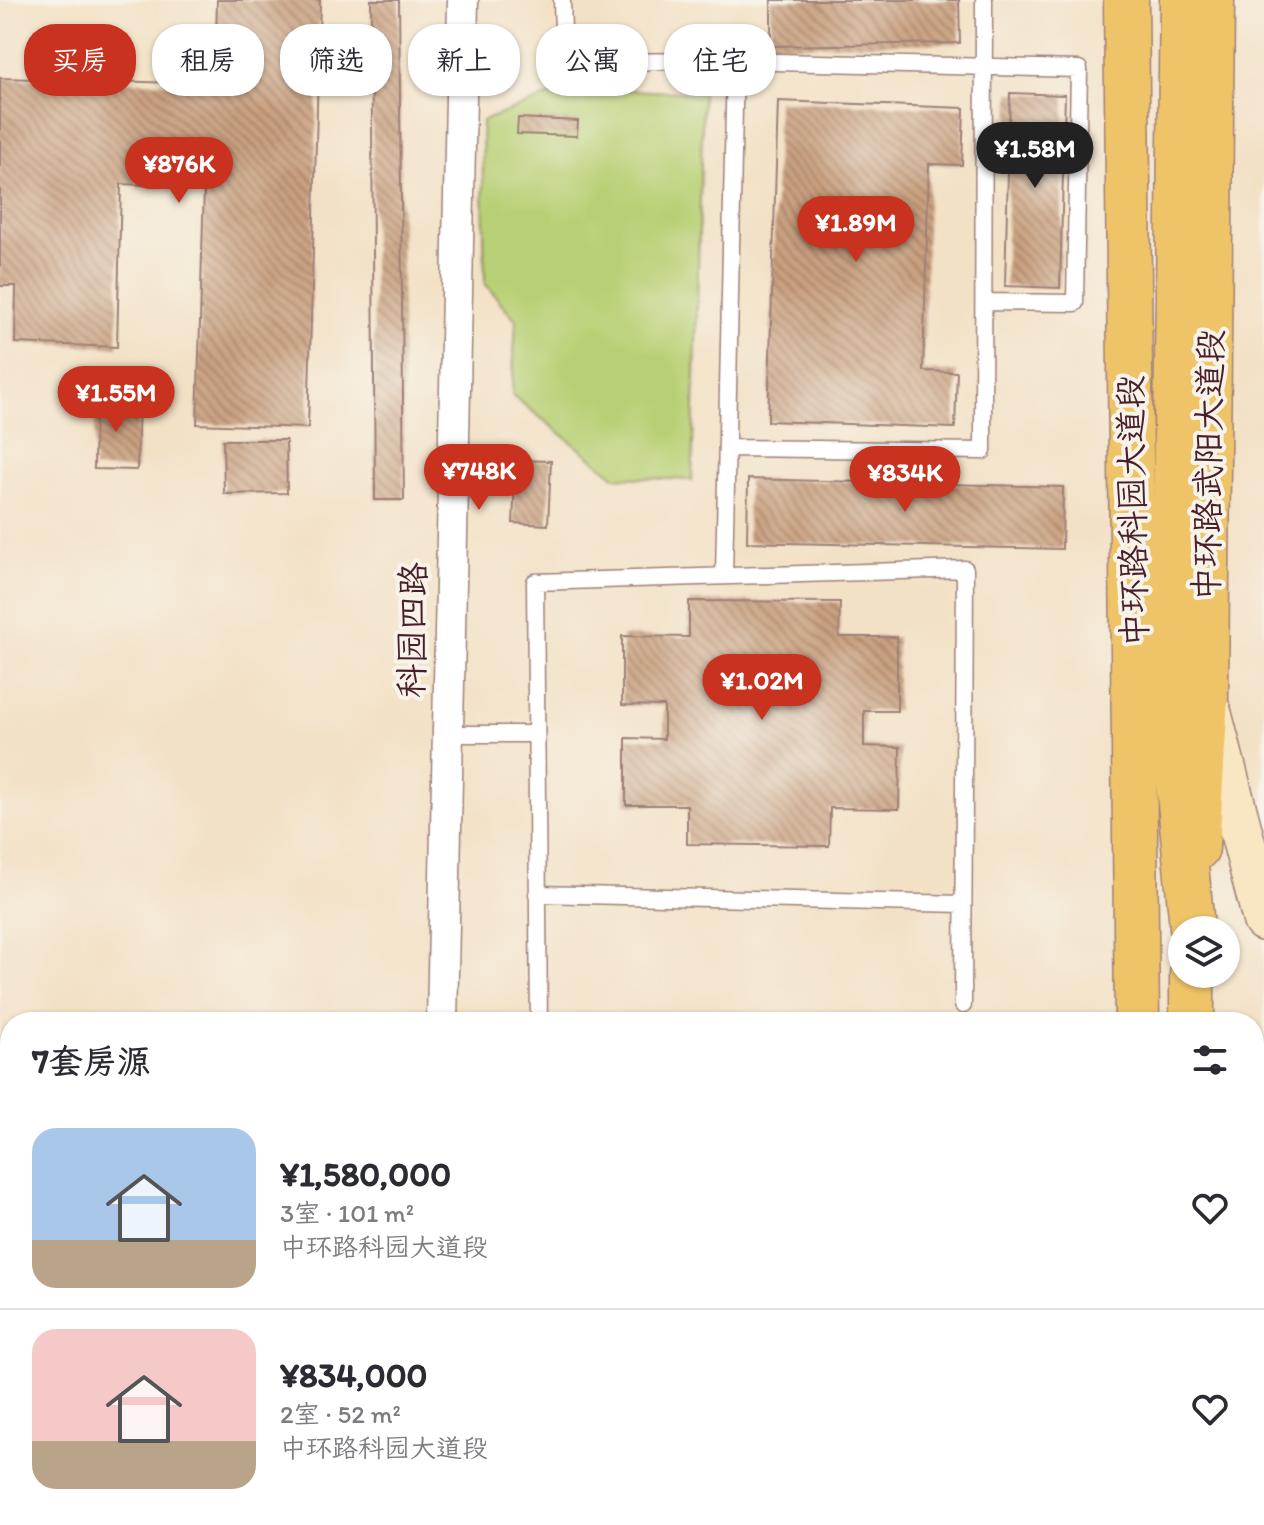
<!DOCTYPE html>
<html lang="zh">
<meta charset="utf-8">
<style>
:root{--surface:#fff;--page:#f2f2f3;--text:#2b2b33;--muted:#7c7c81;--line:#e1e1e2;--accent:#c8321e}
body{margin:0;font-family:Itim,"LXGW WenKai TC",sans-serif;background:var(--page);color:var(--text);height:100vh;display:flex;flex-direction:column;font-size:30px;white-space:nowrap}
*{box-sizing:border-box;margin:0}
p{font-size:26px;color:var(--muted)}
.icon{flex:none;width:44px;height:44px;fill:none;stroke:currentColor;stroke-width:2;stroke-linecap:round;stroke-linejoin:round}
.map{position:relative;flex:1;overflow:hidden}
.details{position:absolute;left:0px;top:1012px;width:1264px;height:514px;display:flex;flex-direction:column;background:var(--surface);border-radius:32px 32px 0 0;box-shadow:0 2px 6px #0004}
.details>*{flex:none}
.top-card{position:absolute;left:24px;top:24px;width:800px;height:72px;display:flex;gap:16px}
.buttons{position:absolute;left:1168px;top:916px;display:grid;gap:16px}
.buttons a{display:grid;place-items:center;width:72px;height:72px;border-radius:50%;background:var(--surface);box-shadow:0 2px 6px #0004;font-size:40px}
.price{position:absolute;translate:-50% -68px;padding:0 18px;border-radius:28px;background:var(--accent);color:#fff;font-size:26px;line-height:52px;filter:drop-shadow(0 2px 4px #0008)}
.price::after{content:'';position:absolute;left:50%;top:48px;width:24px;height:18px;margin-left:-12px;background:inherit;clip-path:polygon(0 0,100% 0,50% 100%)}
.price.active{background:#222;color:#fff}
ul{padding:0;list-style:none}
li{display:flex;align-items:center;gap:24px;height:200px;padding:0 32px}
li+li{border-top:2px solid var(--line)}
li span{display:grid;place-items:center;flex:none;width:224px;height:160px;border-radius:24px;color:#555}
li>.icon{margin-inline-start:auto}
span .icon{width:96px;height:96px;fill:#fffc;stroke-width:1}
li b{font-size:34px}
h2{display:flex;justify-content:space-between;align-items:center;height:96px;padding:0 32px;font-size:34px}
.pill{padding:0 28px;border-radius:32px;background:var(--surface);box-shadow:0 2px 6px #0004;font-size:28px;line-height:72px}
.pill.active{background:var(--accent);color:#fff}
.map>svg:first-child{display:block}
.green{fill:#b8d074;stroke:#817850;stroke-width:2}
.building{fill:url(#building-back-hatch)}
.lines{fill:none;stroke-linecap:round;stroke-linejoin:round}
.lane-casing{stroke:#9e8078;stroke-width:19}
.street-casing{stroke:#9e8078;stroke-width:33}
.secondary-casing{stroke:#9e8078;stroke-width:45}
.primary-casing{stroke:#9e8078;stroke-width:47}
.highway-casing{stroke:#9e8078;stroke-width:47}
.lane{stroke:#fff;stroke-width:16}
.street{stroke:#fff;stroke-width:30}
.secondary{stroke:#f9e7c3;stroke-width:42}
.primary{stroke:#efc469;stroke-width:44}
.highway{stroke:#efc469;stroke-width:44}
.labels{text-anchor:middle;stroke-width:8;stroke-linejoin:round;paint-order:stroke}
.street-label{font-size:34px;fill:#4a1f2b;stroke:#f7f3e8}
</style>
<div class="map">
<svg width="1264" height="1525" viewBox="0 0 1264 1525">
<defs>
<pattern id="building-back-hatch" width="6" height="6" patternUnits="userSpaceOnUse" patternTransform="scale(2)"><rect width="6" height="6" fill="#c9a080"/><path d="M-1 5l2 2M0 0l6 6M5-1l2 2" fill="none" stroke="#a58269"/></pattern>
</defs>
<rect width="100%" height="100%" fill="#f7f3e8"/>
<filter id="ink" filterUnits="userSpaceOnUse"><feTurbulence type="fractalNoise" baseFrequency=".0125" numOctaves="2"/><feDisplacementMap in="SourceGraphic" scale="16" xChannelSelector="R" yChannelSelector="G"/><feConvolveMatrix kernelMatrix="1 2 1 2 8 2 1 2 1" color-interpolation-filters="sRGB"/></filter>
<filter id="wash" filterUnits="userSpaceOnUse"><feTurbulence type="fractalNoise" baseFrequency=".006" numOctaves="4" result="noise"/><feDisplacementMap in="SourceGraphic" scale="32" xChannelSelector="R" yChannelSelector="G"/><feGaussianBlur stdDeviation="1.8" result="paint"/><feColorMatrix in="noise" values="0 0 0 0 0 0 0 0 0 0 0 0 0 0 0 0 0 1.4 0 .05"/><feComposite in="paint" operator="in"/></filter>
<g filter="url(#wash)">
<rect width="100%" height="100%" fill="#f3e1c6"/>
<path class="green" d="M571 88 703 93 692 480 616 477 512 395 516 320 485 284 482 121Z"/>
<g id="blocks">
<path class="building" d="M217 0H320L308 428 197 424 204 187 121 184 117 347 15 343 16 286H0V78L215 84Z
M371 0H399L404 500H375Z
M771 0H959L960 43 771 46Z
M1010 93 1065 95 1060 288 1005 286Z
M778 101 964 108 962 165 929 164 923 371 957 372 955 428 768 421Z
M518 118 578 121 577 136 517 134Z
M95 398 139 399 137 470 94 469Z
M223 440H286L287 493 224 494Z
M516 460 551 461 548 525 513 523Z
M748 479 1063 487 1062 549 747 542Z
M689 601 840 602 839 637H897V711H864V746L900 747 899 809 830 808 829 846 687 844V805H626V738L664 739V706L622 705V636L689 637Z
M0 1285H10V1515H0Z
M322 1516H365L364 1525H322Z
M551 1516H601V1525H551Z
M745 1516H795V1525H745Z
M951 1516H998V1525H951Z"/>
</g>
</g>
<g filter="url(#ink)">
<use href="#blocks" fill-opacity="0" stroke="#9e8078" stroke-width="2"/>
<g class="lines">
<g class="lane-casing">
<path id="lane" d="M562 0 564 62 735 61 1079 69 1075 303 984 302
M727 448 983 451 984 0
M724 576 735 61
M448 734H536
M537 894 963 904
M539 1022 535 582 965 569 963 1005"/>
</g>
<g class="street-casing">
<path id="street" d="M442 1022 463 0
M438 1525V1516"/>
</g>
<g class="secondary-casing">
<path id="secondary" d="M1210 712 1264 920
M0 1159H10
M0 1196H10"/>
</g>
<g class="primary-casing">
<path id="primary" d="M1126 0 1137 1022
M1197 848 1206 697 1212 0
M1192 1022V974
M1254 1347 1264 1375
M1252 1516 1255 1525"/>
</g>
<g class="highway-casing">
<path id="highway" d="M1182 0 1172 721 1192 927"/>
</g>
<use href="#lane" class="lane"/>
<use href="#street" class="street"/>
<use href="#secondary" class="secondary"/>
<use href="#primary" class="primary"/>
<use href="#highway" class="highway"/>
</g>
</g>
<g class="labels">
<g class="street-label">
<text transform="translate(1208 465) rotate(-89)" y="12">中环路武阳大道段</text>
<text transform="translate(1132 511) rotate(-91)" y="12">中环路科园大道段</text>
<text transform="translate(412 630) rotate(-89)" y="12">科园四路</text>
</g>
</g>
</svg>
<div class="buttons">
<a><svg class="icon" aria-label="layers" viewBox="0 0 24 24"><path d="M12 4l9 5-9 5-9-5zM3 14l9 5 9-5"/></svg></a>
</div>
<b class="price active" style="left:1035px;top:190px">¥1.58M</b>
<b class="price" style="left:179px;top:205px">¥876K</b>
<b class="price" style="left:856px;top:264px">¥1.89M</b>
<b class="price" style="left:116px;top:434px">¥1.55M</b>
<b class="price" style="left:479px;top:512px">¥748K</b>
<b class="price" style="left:905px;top:514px">¥834K</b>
<b class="price" style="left:762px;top:722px">¥1.02M</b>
<div class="top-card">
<a class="pill active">买房</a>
<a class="pill">租房</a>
<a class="pill">筛选</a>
<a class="pill">新上</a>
<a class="pill">公寓</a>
<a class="pill">住宅</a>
</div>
<section class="details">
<h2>7套房源<svg class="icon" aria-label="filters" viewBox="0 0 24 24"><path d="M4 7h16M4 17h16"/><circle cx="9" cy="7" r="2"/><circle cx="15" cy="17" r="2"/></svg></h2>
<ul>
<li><span style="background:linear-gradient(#a9c7e8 70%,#b9a48a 0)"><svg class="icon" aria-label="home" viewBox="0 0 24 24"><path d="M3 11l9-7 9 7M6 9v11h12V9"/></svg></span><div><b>¥1,580,000</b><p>3室 · 101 m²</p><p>中环路科园大道段</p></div><svg class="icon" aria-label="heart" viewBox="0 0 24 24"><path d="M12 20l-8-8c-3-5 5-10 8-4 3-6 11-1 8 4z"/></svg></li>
<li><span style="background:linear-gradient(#f6c9c9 70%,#b9a48a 0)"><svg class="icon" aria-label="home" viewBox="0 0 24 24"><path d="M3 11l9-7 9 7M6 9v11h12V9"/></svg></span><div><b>¥834,000</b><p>2室 · 52 m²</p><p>中环路科园大道段</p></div><svg class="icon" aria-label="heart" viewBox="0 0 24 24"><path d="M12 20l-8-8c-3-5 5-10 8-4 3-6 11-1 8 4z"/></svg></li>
</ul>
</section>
</div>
